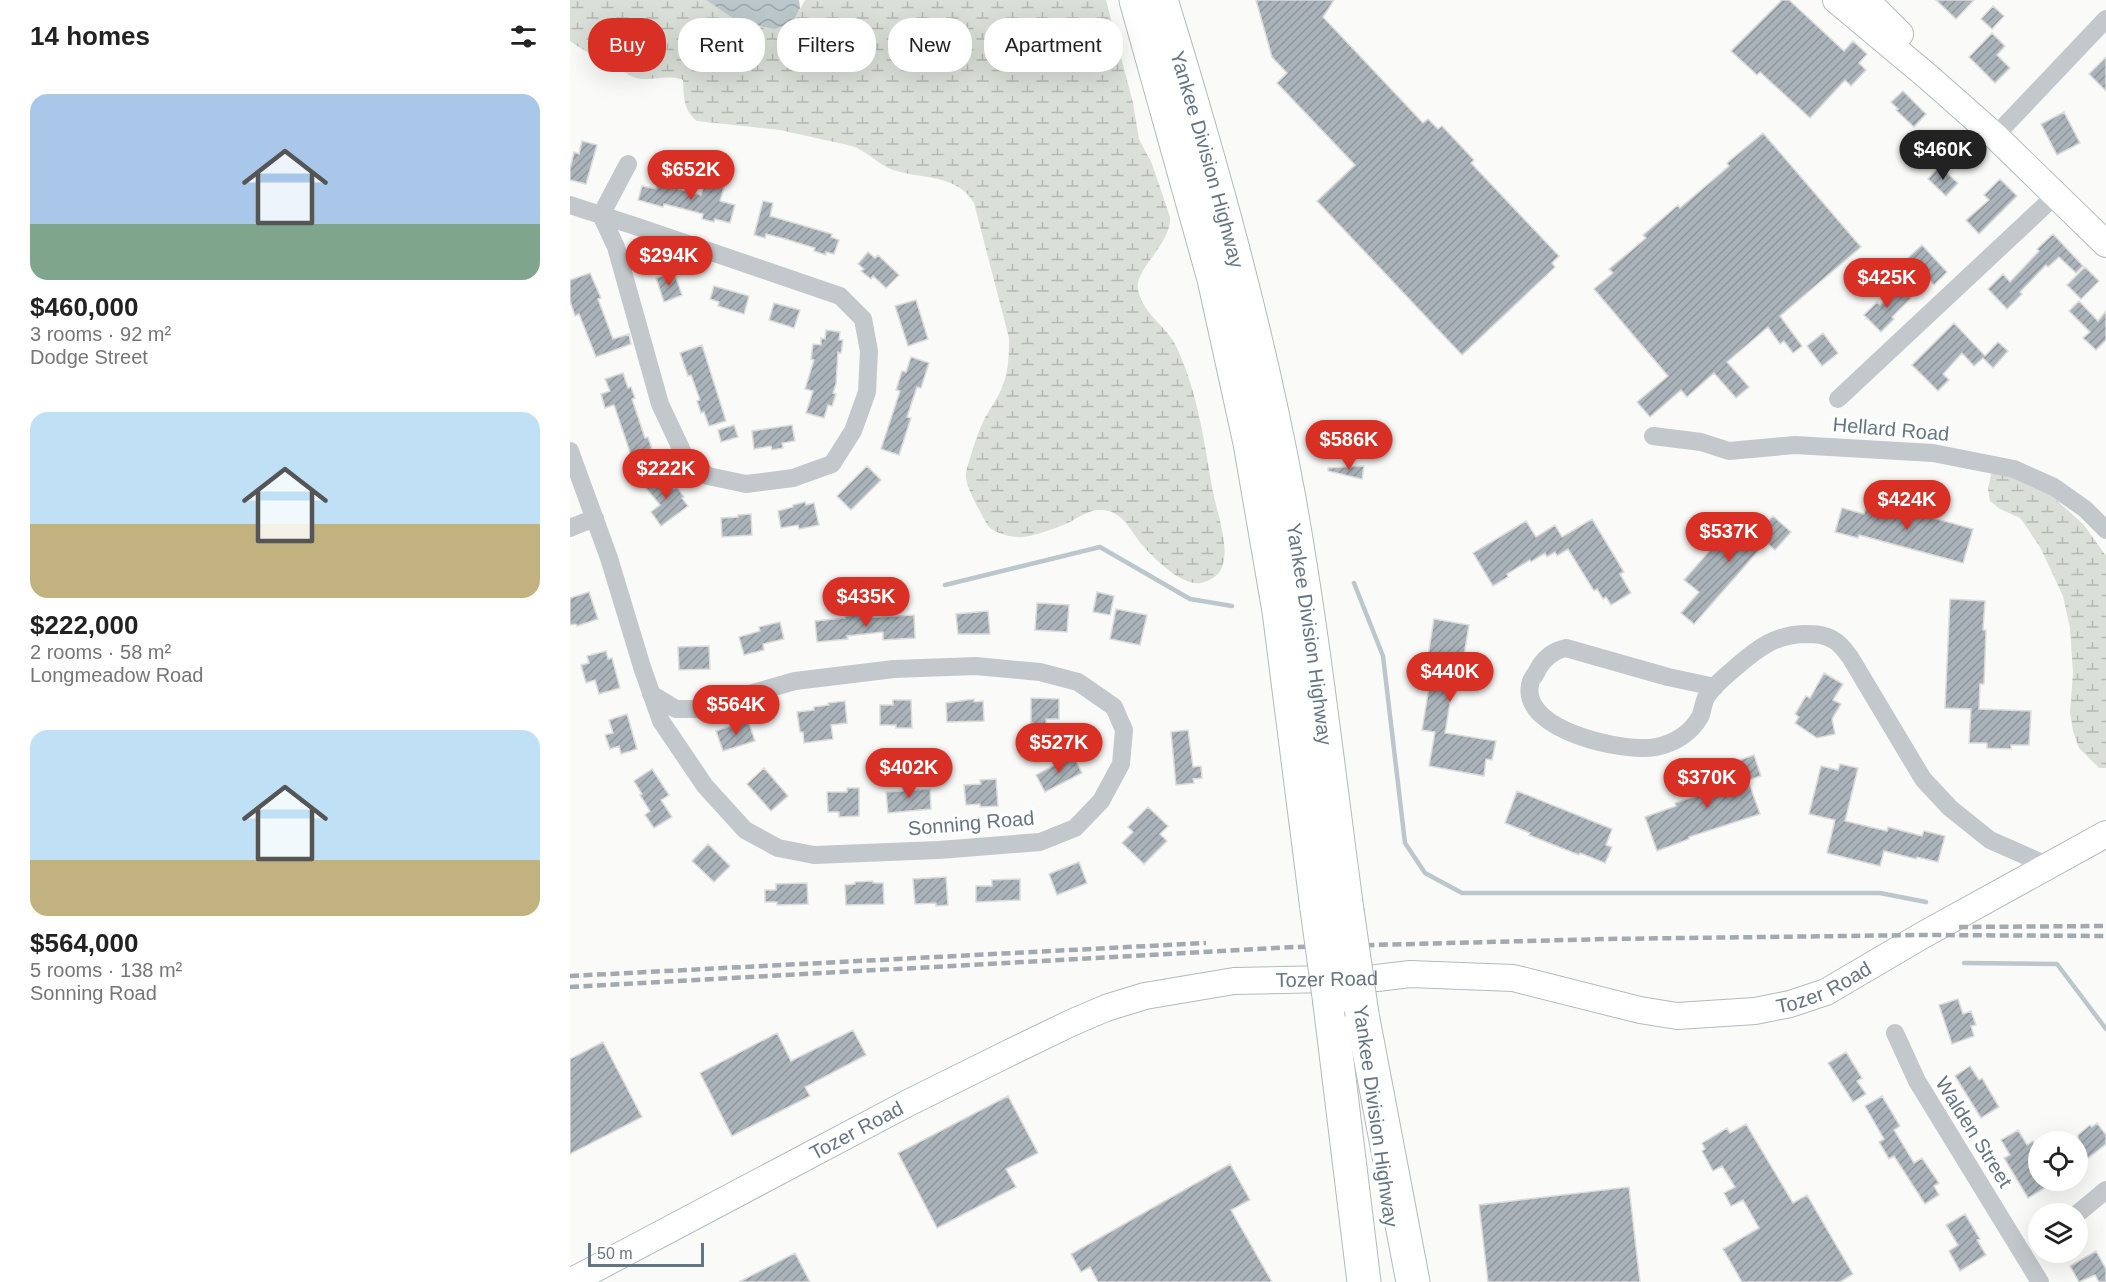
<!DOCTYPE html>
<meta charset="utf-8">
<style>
:root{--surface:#fff;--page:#f6f6f6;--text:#222;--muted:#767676;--accent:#d93025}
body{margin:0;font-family:Helvetica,sans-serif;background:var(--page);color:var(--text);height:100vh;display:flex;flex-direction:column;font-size:22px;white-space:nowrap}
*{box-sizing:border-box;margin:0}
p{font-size:20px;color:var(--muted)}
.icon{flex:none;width:33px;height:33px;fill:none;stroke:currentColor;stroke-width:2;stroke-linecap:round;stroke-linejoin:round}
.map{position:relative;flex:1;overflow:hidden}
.panel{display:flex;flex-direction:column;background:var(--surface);width:570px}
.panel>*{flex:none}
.hud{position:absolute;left:18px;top:18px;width:570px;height:54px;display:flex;gap:12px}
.fabs{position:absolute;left:1458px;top:1131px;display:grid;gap:12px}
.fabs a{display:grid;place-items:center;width:60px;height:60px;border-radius:50%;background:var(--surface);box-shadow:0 6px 24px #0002;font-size:30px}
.scale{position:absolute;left:18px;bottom:15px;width:116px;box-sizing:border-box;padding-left:6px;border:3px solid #657683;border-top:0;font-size:16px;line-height:21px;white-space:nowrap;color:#657683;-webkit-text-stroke:4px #fff;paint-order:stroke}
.price{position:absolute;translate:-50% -51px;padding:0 14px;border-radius:21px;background:var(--accent);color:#fff;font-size:20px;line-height:39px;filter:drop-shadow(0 2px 3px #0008)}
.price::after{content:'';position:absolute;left:50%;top:36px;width:18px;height:14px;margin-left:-9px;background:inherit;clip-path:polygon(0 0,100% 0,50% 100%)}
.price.on{background:#222;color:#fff}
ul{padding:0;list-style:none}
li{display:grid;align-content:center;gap:12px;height:318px;padding:0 30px}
li span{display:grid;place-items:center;height:186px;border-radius:18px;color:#555}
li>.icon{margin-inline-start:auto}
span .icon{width:108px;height:108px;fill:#fffc;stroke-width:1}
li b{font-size:26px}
h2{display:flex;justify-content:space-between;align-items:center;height:72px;padding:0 30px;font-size:26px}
.tag{padding:0 21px;border-radius:24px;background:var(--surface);box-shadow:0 6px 24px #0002;font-size:21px;line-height:54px}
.tag.on{background:var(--accent);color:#fff}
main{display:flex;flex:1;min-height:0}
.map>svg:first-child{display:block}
.wetland{fill:url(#wetland-marsh)}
.water{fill:url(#water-waves)}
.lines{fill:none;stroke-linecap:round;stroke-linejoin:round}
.stream{stroke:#bbc7cb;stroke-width:4.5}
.building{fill:url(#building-hatch);stroke:#dcdcda;stroke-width:1.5}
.secondary-casing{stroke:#b3babf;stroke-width:28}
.motorway-casing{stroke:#b4b9bd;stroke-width:35}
.minor{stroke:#c3c8cc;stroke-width:18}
.secondary{stroke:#fff;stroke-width:26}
.motorway{stroke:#fff;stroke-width:33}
.rail{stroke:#a2aab0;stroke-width:4.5;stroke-dasharray:9 4.5;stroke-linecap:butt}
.motorway-bridge-casing{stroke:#b4b9bd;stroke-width:35;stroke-linecap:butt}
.motorway-bridge{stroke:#fff;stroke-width:33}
.labels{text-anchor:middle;stroke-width:6;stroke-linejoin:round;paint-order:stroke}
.street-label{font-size:20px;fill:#657683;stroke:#fff}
</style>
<main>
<section class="panel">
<h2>14 homes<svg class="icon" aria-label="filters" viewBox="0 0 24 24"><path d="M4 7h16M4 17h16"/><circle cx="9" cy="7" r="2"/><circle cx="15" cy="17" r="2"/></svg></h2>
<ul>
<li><span style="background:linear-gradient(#a9c7e8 70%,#7fa58c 0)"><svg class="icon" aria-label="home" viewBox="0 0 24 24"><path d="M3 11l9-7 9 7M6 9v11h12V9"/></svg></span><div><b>$460,000</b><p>3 rooms · 92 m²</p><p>Dodge Street</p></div></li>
<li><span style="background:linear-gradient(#bfe0f5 60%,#c2b280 0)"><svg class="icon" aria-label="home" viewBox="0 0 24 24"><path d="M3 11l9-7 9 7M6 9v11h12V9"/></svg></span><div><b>$222,000</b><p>2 rooms · 58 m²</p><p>Longmeadow Road</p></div></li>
<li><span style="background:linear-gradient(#bfe0f5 70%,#c2b280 0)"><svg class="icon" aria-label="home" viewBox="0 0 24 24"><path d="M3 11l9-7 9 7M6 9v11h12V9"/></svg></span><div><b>$564,000</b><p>5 rooms · 138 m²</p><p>Sonning Road</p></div></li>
</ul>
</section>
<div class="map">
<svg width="1536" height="1282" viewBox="0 0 1536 1282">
<defs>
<pattern id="wetland-marsh" width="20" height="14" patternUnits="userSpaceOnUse" patternTransform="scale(1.5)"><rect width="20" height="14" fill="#dadfd7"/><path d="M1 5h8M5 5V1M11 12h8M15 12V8" fill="none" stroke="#b4b9b4"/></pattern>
<pattern id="water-waves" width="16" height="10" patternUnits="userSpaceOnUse" patternTransform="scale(1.5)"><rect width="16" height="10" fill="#bbc7cb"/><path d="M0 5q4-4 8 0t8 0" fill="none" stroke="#9ca6aa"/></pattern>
<pattern id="building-hatch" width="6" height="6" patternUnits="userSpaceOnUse" patternTransform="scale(1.5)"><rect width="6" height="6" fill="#aab3b9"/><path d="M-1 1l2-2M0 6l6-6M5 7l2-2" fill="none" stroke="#8e969c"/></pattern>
</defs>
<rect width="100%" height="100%" fill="#fafaf8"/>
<path class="wetland" d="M0 0H160L212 17 229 11 235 0H536L563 103 569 139 582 164 600 217C602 244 564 269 568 289 572 313 594 324 605 344 628 391 634 442 643 492 647 512 660 548 652 567 649 576 639 581 631 583 611 586 585 559 572 545 560 530 552 509 529 510 519 510 509 517 500 522 489 527 465 536 453 537 443 538 427 534 419 527 416 524 414 518 412 515 406 504 398 490 396 478 395 474 397 469 398 465 402 451 407 435 413 422 419 409 430 396 434 382 439 368 439 352 439 338L404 203C388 174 350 179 323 170 309 165 297 151 282 146L210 130 127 121C113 110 114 97 113 80 97 73 77 84 61 76 52 72 49 62 42 56 25 59 13 50 0 41Z
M1429 471 1481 495 1514 525 1536 556V768H1529L1509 748 1503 731 1500 712 1503 673 1500 628 1493 596 1471 549 1458 529 1450 518 1430 509 1420 501 1418 489 1421 474Z"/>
<path class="water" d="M136 0H229L230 8 223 22 205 29 169 22Z"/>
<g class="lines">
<path class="stream" d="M784 583 813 656 835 843 855 873 892 893H1310L1356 902
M375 585 530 547 620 599 662 606
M1394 963 1487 964 1536 1029"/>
</g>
<path class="building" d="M686 0H764L753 17 853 123 858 119 868 129 872 126 904 160 901 163 989 256 982 263 985 267 892 355 747 201 785 165 707 83 717 73 702 57Z
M1212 0H1219L1274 51 1283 41 1297 54 1289 63 1296 70 1281 86 1275 80 1240 118 1190 72 1187 75 1161 51Z
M1366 0H1404L1386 19Z
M1423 6 1434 16 1422 29 1411 19Z
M1422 33 1435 46 1427 55 1440 68 1425 83 1399 57Z
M1536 57V91L1519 74Z
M1333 91 1356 114 1344 127 1326 110 1328 109 1321 102Z
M1494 112 1510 143 1487 155 1471 124Z
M1381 131 1400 149 1387 163 1368 146Z
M1193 133 1291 247 1210 316 1232 346 1223 353 1214 341 1210 344 1198 327 1157 362 1179 387 1166 398 1144 373 1117 397 1111 390 1080 417 1067 402 1098 376 1024 289 1043 273 1039 269 1076 238 1073 235 1108 205 1110 208 1159 166 1157 163Z
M12 141 27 145 16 184 0 180V169L4 152 9 154Z
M1369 166 1388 183 1376 196 1358 179Z
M1430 179 1447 196 1409 234 1396 220 1419 200 1414 195Z
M135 182 154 187 150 201 165 205 160 223 145 219 144 222 132 219 133 214 110 208 94 204 93 207 68 200 72 186 86 189 88 183 131 195Z
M193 201 203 203 200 216 262 234 261 237 269 240 264 254 256 252V255L244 251 245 248 212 238 196 234 195 238 184 235Z
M1483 234 1513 266 1506 273 1489 257 1478 267 1476 265 1450 292 1452 294 1437 309 1418 289 1433 274 1440 282 1469 251 1467 249Z
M1352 245 1377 272 1364 285 1338 258Z
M298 252 305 258 308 255 329 275 316 288 303 276 301 279 291 271 294 269 288 264Z
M1515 267 1529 281 1511 299 1497 285Z
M104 272 112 295 94 302 86 278Z
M20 273 31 298 28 299 43 339 59 334 61 344 26 357 9 314 5 316 0 301V280Z
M144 286 179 296 174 314 148 306 149 302 140 299Z
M1330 286 1341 298 1322 317 1324 319 1311 332 1294 315 1307 302 1310 305Z
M346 300 358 339 338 346 325 306Z
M1509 301 1528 321 1536 311V340L1526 350 1513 338 1520 332 1499 311Z
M204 303 230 310 224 328 199 320Z
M1384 323 1415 356 1428 342 1438 351 1423 368 1413 358 1404 366 1392 353 1373 374 1379 380 1368 391 1342 365Z
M256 330 270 332 269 340H273L271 353 268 352 266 384 263 393 266 394 262 406 258 405 254 418 236 413 243 391 235 389 244 360 241 359 243 344 251 345V338L255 339Z
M1253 333 1268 353 1252 366 1237 346Z
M132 345 156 421 139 426 134 412 131 413 127 401 130 400 121 375 118 376 110 353Z
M341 357 359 363 351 388 347 387 337 417 341 418 329 455 311 449 330 391 326 390 332 371 336 372Z
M53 373 58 388 61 387 65 398 62 399 75 438 78 437 82 449 61 455 44 405 35 408 31 394 40 391 35 379Z
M164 425 168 437 151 442 148 430Z
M222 425 225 441 212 443 213 448 202 450 201 446 184 449 182 431Z
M297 466 311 480 281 510 267 496Z
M794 466 792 479 758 471V468Z
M93 475 104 489 107 487 114 497 112 498 118 506 91 526 81 512 90 505 76 488Z
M1298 500 1403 529 1393 563 1289 535 1288 538 1265 532 1272 508 1294 514Z
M235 502 236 505 244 503 249 525 229 529 228 525 211 528 208 511 223 507V505Z
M181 514 182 535 152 537 151 518 168 517V515Z
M1203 516 1221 532 1205 550 1196 542 1124 624 1111 613 1129 592 1114 580 1151 538 1153 540 1172 519 1188 533Z
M1022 519 1054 572 1050 574 1061 593 1041 605 1036 597 1033 599 1027 589 1024 591 998 549 987 556 985 552 977 557 975 553 961 562 960 560 937 574 938 577 923 586 903 553 956 521 966 537 985 525 992 537Z
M19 592 28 619 7 626 6 624 0 625V598Z
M527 592 544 596 540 615 523 612Z
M1380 599 1415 601 1413 630H1416L1414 684H1410L1409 709 1461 711 1459 745H1441V749L1417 748V743H1399L1401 709 1375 708Z
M467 603 499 605 497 632 465 630Z
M546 609 577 615 570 645 540 639Z
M418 611 420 634H388L386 614Z
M291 614 292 618 344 615 345 638 313 640V632L277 636 278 639 247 642 245 621 275 618V616Z
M864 619 899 625 890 680 884 679 875 733 926 741 922 760 916 759 914 776 859 766 865 732 852 730 861 675 855 674Z
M210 622 214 639 193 644 194 650 174 655 169 637 190 631 189 627Z
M139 646 140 669 109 670 108 647Z
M36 651 38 659 42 658 50 688 29 694 25 680 16 683 11 665 19 663 17 656Z
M1254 673 1273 684 1263 700 1271 704 1262 719 1265 734 1247 738 1225 723 1229 717 1225 714 1236 696 1240 698Z
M461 698 489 699V719H476V730H463V723H461Z
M404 699V702L413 701 414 721 377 722 376 703Z
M323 700H341L342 728H326V725H310V705H323Z
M275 701 277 723 261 725 263 739 234 743 233 732H230L227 712 244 710V707L259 705 258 703Z
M57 714 67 749 51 754 49 746 40 749 35 735 43 733 39 720Z
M178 720 185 741 153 751 146 731Z
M618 730 623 767 631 766 632 778 623 779 624 783 606 785 601 732Z
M503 755 512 773 475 792 466 775Z
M1184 755 1191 776 1178 780 1190 814 1119 837V839L1087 851 1075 817 1106 806 1105 803 1168 782 1161 763Z
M1270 764 1288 768 1275 821 1317 831 1318 827 1352 836 1354 831 1375 836 1368 862 1347 857 1346 859 1314 851 1310 866 1257 853 1265 820 1239 814 1251 766 1268 770Z
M194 768 218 796 201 811 177 784Z
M82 769 99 795 91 800 102 817 84 828 75 815 80 811 70 795 72 794 64 781Z
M426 779 428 806 410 807V804L396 805 394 785 411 784 410 780Z
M345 782V790L360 789 361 809 318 813 316 792 333 791V783Z
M277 788H289V816L269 817V812H258L257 792H277Z
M947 791 1042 829 1036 845 1042 847 1035 863 1010 853 1009 855 959 835 960 833 935 823Z
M578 807 598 826 590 834 597 841 574 864 552 843 563 832 558 827Z
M138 844 160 866 144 882 122 861Z
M509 862 517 883 487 895 479 874Z
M376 877 378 905 366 906V903L345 904 343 879Z
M450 879V900L406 902V886H422V880Z
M303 881V883H313L314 904 276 905 275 885 285 884V882Z
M237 883 238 904 207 905V902H195V890H206V884Z
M1388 999 1393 1014 1401 1011 1406 1025 1401 1026 1404 1036 1382 1044 1369 1005Z
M283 1030 296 1055 235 1087 240 1096 162 1136 130 1073 207 1033 221 1061Z
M33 1042 72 1117 0 1154V1059Z
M1276 1052 1292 1078 1287 1081 1296 1094 1283 1102 1258 1063Z
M1400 1066 1409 1080 1412 1078 1429 1107 1411 1118 1385 1076Z
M438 1096 468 1153 436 1169 446 1187 367 1228 328 1153Z
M1312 1096 1330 1126 1324 1130 1344 1163 1352 1158 1369 1183 1364 1186 1369 1195 1355 1204 1324 1156 1319 1159 1309 1142 1314 1139 1295 1106Z
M1527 1123 1536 1135V1144L1517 1159 1515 1157 1508 1163V1135L1520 1125 1522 1127Z
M1176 1124 1223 1203 1237 1195 1283 1274 1270 1282H1172L1153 1249 1189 1228 1173 1200 1161 1206 1154 1193 1165 1187 1152 1166 1143 1171 1132 1151 1135 1149 1132 1143 1157 1128 1160 1133Z
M1448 1130 1457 1145 1463 1141 1468 1151V1157L1462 1161 1468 1171V1180H1488L1458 1198 1434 1158 1440 1155 1431 1140Z
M660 1164 680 1200 661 1210 702 1282H528L520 1267 511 1272 501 1254Z
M1059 1187 1070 1282H918L909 1205Z
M1395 1214 1410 1239 1407 1240 1416 1255 1390 1271 1379 1251 1388 1245 1376 1225Z
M1526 1251 1536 1269V1282H1529L1525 1275 1509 1282 1500 1266Z
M225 1253 240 1282H169Z"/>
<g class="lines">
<g class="secondary-casing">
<g id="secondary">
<path d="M1266 0 1357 76 1425 136 1536 244"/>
<path d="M1296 0 1330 34"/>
<path id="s1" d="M0 1282 340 1102 437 1054 501 1023 536 1008 575 996 664 981 807 978 840 974 943 978 1070 1010 1107 1016 1185 1011 1220 1004 1256 992 1353 935 1536 834"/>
</g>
</g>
<g class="motorway-casing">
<g id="motorway">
<path d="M566 0 644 279 680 443 709 611 747 909"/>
<path id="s2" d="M591 0C641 162 687 326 718 493 743 631 758 771 777 910"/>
<path d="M760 1004 794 1282"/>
<path d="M792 1014 843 1282"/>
</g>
</g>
<path class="minor" d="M1425 136 1536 19
M0 205 65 226 156 257 270 296 293 319 299 351 297 392 283 431 262 464 223 478 176 484 138 476 114 455 90 404 46 247 31 215
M31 215 58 164
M1268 399 1486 195
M1083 436 1131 442 1159 451 1225 445 1363 453 1444 469 1484 487 1515 509 1536 530
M0 451 39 558 72 667 91 721 135 786 175 830 208 848 244 855 369 850 470 842 505 828 531 801 551 764 554 730 544 707 508 682 470 672 406 666 324 669 225 681 126 709H106L81 694
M0 528 25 518
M1145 687 1098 677 996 648C982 651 972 660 966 673 964 676 960 681 960 685 951 731 1055 753 1086 747 1105 743 1120 734 1130 717 1133 711 1133 702 1137 696 1144 685 1157 675 1166 667 1188 648 1205 635 1234 634 1245 634 1255 634 1265 641 1271 644 1276 652 1280 657L1353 779 1380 808 1420 840 1479 866
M1325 1033 1347 1081 1470 1282
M1507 1214 1536 1190"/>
<use href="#secondary" class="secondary"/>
<use href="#motorway" class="motorway"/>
<path class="rail" d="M1389 927 1536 926
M0 976 636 943
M0 987 724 947 1036 939 1353 935 1536 936"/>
<g class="motorway-bridge-casing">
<path id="motorway-bridge" d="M747 909 760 1004
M777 910 792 1014"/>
</g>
<use href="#motorway-bridge" class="motorway-bridge"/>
</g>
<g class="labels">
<g class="street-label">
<text dy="7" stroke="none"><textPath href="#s2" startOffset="166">Yankee Division Highway</textPath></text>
<text transform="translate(1321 429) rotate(5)" y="7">Hellard Road</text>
<text dy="7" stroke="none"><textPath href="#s2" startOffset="652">Yankee Division Highway</textPath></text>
<text transform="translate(401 823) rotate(-5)" y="7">Sonning Road</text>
<text dy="7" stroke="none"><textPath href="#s1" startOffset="826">Tozer Road</textPath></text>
<text dy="7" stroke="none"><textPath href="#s1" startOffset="1332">Tozer Road</textPath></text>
<text transform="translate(806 1116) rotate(82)" y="7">Yankee Division Highway</text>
<text dy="7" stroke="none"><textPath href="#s1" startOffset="324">Tozer Road</textPath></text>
<text transform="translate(1404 1132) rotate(58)" y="7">Walden Street</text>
</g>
</g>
</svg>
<div class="fabs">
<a><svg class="icon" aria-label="locate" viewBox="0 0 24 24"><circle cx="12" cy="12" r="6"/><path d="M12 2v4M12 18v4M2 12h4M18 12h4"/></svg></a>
<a><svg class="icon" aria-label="layers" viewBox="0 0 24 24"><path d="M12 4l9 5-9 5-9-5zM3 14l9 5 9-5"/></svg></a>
</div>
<div class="scale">50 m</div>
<b class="price on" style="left:1373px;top:181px">$460K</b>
<b class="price" style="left:121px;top:201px">$652K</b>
<b class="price" style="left:99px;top:287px">$294K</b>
<b class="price" style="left:1317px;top:309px">$425K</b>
<b class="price" style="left:779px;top:471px">$586K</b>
<b class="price" style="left:96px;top:500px">$222K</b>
<b class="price" style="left:1337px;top:531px">$424K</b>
<b class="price" style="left:1159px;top:563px">$537K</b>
<b class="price" style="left:296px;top:628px">$435K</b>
<b class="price" style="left:880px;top:703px">$440K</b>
<b class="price" style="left:166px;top:736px">$564K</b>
<b class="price" style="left:489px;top:774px">$527K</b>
<b class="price" style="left:339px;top:799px">$402K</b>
<b class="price" style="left:1137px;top:809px">$370K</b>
<div class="hud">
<a class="tag on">Buy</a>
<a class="tag">Rent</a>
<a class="tag">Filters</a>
<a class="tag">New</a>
<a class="tag">Apartment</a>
</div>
</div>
</main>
